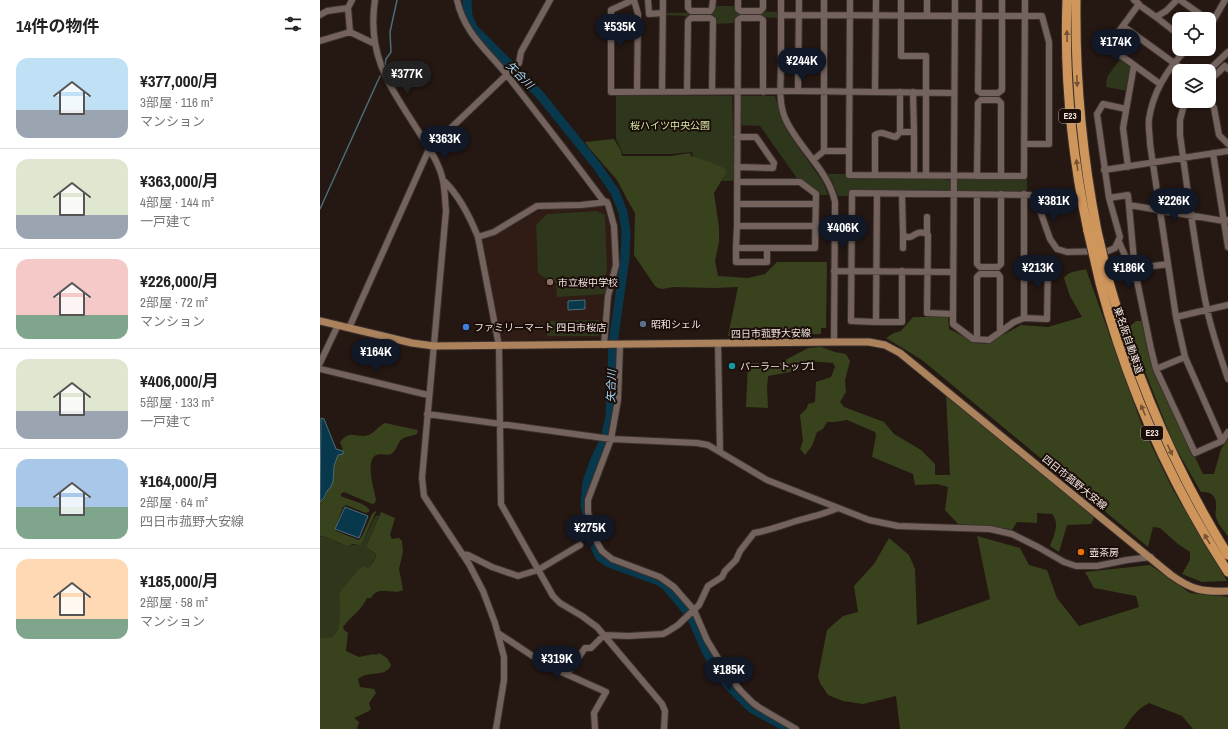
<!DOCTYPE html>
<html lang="ja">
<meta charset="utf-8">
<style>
:root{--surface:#fff;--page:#f6f6f6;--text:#222;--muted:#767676;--line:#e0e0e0;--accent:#111827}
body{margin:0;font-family:"Archivo Narrow","Noto Sans JP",sans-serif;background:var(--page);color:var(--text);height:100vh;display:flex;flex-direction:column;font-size:15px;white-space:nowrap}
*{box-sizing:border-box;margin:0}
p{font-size:13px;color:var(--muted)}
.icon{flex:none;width:22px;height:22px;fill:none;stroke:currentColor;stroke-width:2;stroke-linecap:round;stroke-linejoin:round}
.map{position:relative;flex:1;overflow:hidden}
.details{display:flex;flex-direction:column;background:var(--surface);width:320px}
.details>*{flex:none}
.tools{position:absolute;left:852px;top:12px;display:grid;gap:8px}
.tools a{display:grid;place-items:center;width:44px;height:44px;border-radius:8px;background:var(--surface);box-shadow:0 1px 3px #0004;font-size:20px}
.price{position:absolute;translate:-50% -34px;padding:0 9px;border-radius:14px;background:var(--accent);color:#fff;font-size:13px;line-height:26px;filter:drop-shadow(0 1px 2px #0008)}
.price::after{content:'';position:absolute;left:50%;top:24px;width:12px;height:9px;margin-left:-6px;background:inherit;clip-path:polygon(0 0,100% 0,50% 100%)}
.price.on{background:#222;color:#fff}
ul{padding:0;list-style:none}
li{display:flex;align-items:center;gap:12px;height:100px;padding:0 16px}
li+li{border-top:1px solid var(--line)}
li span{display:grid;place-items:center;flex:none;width:112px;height:80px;border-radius:12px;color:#555}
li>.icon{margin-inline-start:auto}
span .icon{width:48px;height:48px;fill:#fffc;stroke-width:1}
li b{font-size:17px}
h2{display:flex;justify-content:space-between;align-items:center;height:48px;padding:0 16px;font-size:17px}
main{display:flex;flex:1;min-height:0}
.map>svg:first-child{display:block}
.built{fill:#301c14}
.green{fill:#2e361b}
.forest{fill:#38431d}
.water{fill:#07384c;stroke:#4d6c79}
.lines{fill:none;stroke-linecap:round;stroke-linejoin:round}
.stream{stroke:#4d6c79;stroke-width:1.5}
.river{stroke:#07384c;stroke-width:9}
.minor-casing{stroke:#3a312e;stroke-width:8}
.major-casing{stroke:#3a312e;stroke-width:9}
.highway-casing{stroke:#3a312e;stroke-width:11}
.minor{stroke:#74635c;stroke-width:6}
.major{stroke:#ab825c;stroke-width:7}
.highway{stroke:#cf965c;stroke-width:9}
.highway-bridge-casing{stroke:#3a312e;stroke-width:11;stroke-linecap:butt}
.highway-bridge{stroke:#cf965c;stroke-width:9}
.oneway{fill:#755232}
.education-dot{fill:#8d6e63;stroke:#1b0e09;stroke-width:1.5}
.service-dot{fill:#5c6f8a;stroke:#1b0e09;stroke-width:1.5}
.shop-dot{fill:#3f7fe0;stroke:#1b0e09;stroke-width:1.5}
.culture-dot{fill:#0f9aa8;stroke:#1b0e09;stroke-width:1.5}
.food-dot{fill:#e8710a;stroke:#1b0e09;stroke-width:1.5}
.labels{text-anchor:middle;stroke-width:4;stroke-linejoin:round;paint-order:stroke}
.shield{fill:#1b0e09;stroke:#b0a5a1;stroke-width:1}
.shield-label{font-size:9px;font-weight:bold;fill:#f0e6e2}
.park-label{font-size:10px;fill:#d2e8a5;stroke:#1b0e09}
.poi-label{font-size:10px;fill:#f0e6e2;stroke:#1b0e09;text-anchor:start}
.street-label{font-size:10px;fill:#f0e6e2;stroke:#1b0e09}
.water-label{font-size:11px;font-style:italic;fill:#a5defd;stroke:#1b0e09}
</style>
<main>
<section class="details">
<h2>14件の物件<svg class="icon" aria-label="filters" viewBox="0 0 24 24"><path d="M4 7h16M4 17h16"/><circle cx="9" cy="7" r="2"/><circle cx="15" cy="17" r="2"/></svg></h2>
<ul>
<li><span style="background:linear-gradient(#bfe0f5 65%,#9aa5b1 0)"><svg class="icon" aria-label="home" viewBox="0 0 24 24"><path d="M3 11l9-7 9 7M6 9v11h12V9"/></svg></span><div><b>¥377,000/月</b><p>3部屋 · 116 m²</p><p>マンション</p></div></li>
<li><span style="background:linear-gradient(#dfe7d0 70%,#9aa5b1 0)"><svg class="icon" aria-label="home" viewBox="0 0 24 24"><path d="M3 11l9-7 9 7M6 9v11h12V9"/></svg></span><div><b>¥363,000/月</b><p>4部屋 · 144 m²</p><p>一戸建て</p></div></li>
<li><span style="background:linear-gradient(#f6c9c9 70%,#7fa58c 0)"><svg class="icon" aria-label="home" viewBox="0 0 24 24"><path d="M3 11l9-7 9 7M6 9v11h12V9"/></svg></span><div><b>¥226,000/月</b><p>2部屋 · 72 m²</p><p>マンション</p></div></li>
<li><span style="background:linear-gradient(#dfe7d0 65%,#9aa5b1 0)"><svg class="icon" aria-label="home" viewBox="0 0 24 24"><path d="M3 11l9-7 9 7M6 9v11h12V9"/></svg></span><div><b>¥406,000/月</b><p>5部屋 · 133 m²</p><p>一戸建て</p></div></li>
<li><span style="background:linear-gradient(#a9c7e8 60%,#7fa58c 0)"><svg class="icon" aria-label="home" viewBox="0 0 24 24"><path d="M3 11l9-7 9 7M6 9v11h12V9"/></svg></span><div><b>¥164,000/月</b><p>2部屋 · 64 m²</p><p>四日市菰野大安線</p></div></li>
<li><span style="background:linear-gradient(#ffd9b3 75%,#7fa58c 0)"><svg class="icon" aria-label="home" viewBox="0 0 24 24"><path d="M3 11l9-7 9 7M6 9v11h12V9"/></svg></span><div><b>¥185,000/月</b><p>2部屋 · 58 m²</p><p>マンション</p></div></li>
</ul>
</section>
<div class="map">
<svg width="908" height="729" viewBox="0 0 908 729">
<rect width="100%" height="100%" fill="#251712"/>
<path class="built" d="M283 206 286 208 292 228 294 261 284 303 286 305 283 316V337L181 341 163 241 164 238 178 234 223 209Z"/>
<path class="green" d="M394 6H416V10L457 12V18L420 16 416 23 395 24V19L370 16 366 19V16L344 15V13L391 12Z
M800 59H802L811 65V67L807 91 786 87 787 77Z
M296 95 412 96 415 181H395L375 172 372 152 352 154H303L296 139Z
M422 96H455L462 120 469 134 503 182 508 195H498L479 181 440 126 419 125V98Z
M508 174H527V177L625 178V180H631V190L628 192H530V196H518L512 181Z
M636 177 707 178V192H638L636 190Z
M277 211 285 215 287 271 283 280 232 283 218 273 216 225 227 214Z
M288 281 285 294 237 297 236 285Z
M279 320V336H227V321Z
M56 515 59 516 46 547 56 554C54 560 53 565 47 568L19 593C19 602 22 632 13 636 9 638 4 638 0 638V536C19 539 20 550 42 543Z"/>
<path class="forest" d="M294 139 301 151 302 156H351L370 153 371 156 390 162 406 169V173L394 193 399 227V242L395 261 398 276 428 278 445 274 457 262H507L506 328H501V334L408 336 418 287 395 288 353 287 342 289 338 288 335 286 314 255 315 213 308 201 297 180 269 148 265 142Z
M766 269 822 426 852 488 907 581 882 582 862 574 870 560V552L858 544 840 528 833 527 828 547 602 360 566 338 574 333 581 331 593 317H628L629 329 656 343 666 344 701 325 728 327 762 317 750 296 744 278C748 271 759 271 766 269Z
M816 321H822L834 370 883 474H894L901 449 908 439V536C904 531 897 523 896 517 895 514 896 510 896 507 897 496 891 491 881 492L854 445 808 328Z
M501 347 515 352 526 354 530 361 525 380 526 392 520 402 524 407 564 422 574 434 601 450 615 464V475H630L626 393 775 516 771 524 747 525 739 552 730 546C734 536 740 523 732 514L717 513V523L697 522 692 530 639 525 625 510 628 487 617 484 595 485 593 474 552 457 556 435 555 432 527 420 515 422H507L503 429 497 432 492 446 485 455 480 449 483 441 480 415 487 408 488 404 495 402 496 382 511 377 515 367 513 363 489 361 470 372 448 376 447 388 448 408 426 407 428 363 458 364 488 348Z
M65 423 98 430 97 434C92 436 86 436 82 439 77 443 77 451 71 454 66 456 61 453 56 455 45 461 54 489 56 499L55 503 52 504 24 492 21 494V496C31 501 41 501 49 509V512L46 513 26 505 23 507 15 529 16 531 39 540 42 536 52 514 55 511 56 512 42 543 40 545 34 544 27 546 6 537 0 536V502L2 501 6 496 7 491 10 488 13 482 14 466 18 455 23 454V450L20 442C31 428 37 439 49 435 55 432 59 426 65 423Z
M61 512 75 518 70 535 72 539 79 538 82 541 83 552 79 569 83 590C71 596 60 584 51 598H47C41 611 32 615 23 627L24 630 28 633 26 651 39 657 54 654 56 655 59 653 67 658 71 665C66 678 48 670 38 679L40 687 54 689 56 693 49 703 51 709 49 711 34 718 39 722 37 729H0V638C4 638 9 638 13 636 22 632 19 602 19 593L40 568 43 566 47 568C53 565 55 560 56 554L46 547Z
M657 536 700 548 709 565 727 570 737 598 759 626 819 607 816 596 774 588 765 572 830 565 870 593 908 597V729H873L862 716 829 703C817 709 811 718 804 729H580L576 696 543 704 523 701 508 695 500 683 498 676 507 630 523 616 538 612 534 586 554 564 569 538 589 555 595 569 597 625 670 599Z"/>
<path class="water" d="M265 300V309L248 310V301Z
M1 418 4 419 16 449 23 451V454L18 455 14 466 13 482 10 488 7 491 4 498 0 502Z
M25 507 48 516 39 538 15 529Z"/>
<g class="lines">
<path class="stream" d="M65 65 66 59 71 52 70 32 77 0
M0 209 60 76"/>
<path class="river" d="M147 0 148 16 153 28 220 95 277 166 295 192 303 212 306 232 305 258 293 344 290 416 285 439 274 462 267 482 265 504 271 539 280 557 289 563 339 581 346 586 371 616 386 651 399 674 410 687 431 708 469 729"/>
<g class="minor-casing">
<path id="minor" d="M55 0C46 59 73 90 102 137 110 150 120 165 123 181 125 190 125 201 126 211L102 478 104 496 149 564 163 591 175 623 184 657V680L176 729
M137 0C144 33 167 50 187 75 219 116 251 157 282 199L288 204 294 226 296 265 288 296 284 345
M313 0 291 10V92L478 91 634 93
M314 0 318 14 317 91
M328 0 329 14 342 13
M368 0V8L371 11H390L392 8 393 0
M418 0V9L421 11H440L443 8V0
M461 0C461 21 461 43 461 64 461 82 458 101 465 118 478 148 508 169 515 202L514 342
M530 0 529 175 704 176 705 0
M581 0V56H606V175
M635 0 633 324 653 339 669 340 694 322 704 318V194
M659 0 658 91 661 93H678L682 90V0
M814 0 819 4 788 46 840 84
M857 0 846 11 836 17 859 35
M860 0 887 19
M822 7 836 17
M0 15 7 11 28 8
M461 15 722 16 729 42V144H705
M607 15V0
M803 26 865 71
M889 28 905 0
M30 32 28 8 32 0
M30 32 55 44
M0 41 30 32
M867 49C848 68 833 92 829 119 828 127 830 136 830 144L856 317 865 357 902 441
M888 71 908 52
M889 81 905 66 908 69
M342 91 343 0
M367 91 368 21 371 18H390L393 20 392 91
M478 91 479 0
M443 92V20L440 18H421L418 20 417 226H514
M555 92 556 0
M889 99 894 108 899 135 908 144
M865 101 860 120V135C868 192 875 252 887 309 892 333 900 356 908 379
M580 132H594L593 92
M594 132V175
M417 137H436L454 163 453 168 417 167
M504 151H529
M893 153 908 247
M493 160 504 151V0
M808 167 803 128 814 65
M784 170 908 151
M555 175V135C562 130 568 136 576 137L580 132V92
M657 176 658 103 661 100H678L681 103V176
M123 180C139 195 150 217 158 237L179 346 181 504 233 596 240 603 262 616 277 627 342 704 345 711 344 729
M417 182H480L496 194 495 248H416V262H447V248
M557 194 556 322 531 321 532 193 710 195 716 199 730 239 737 249 747 252 788 251 795 248 800 237 789 198 777 114 783 104 806 109
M582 194 583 235C591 240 592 235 598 233 601 232 603 233 605 233L608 235 607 313 633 314
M657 195V264L660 267H678L681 264V194
M789 198 808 195 815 271 831 349 836 369 875 453 902 441 908 432
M417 204H496
M809 205 904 221 908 220
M607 234V217
M158 237 174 232 217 206 261 205 287 202
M799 242 811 269 848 264
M416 248 417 226
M583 248V235
M514 271 633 272
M856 317 908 305
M704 318 727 319 728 263 724 260H704
M556 322H582V271
M29 328 109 149 199 63 201 52 230 0
M657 339V277L660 274H678L680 277V331
M398 343 400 452
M300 345 298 400 291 439 268 500V512L275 539 282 551 292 559 340 577 354 587 374 610 387 640 410 678 421 691 433 703 440 708 476 729
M0 363 18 325
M0 369 108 395
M836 369 865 357
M107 414 291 439 377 443 388 445 447 480 549 520 578 526 670 529 692 534 718 547 744 562 756 566H777L807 560 831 557
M142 554 148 555 172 567 198 576 218 570 260 545
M178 633 226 665 286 692 274 713 275 729
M247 674 265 648H271L284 635 308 636 343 634 347 632 358 625 379 605 388 586 402 577 405 571 416 560 420 551 434 533C447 531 457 527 470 523 486 518 502 515 518 508"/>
</g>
<g class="major-casing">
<path id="major" d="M0 321 92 343 114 346 514 342H549L565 345 580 353 851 575C872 590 882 592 908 591"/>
</g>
<g class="highway-casing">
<path id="highway" d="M747 0C744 77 752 155 768 231
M756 0C755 78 762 155 777 231
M789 282C816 378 855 470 908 555
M780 283C807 385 850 483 908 572"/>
</g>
<use href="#minor" class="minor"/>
<use href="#major" class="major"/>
<use href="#highway" class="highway"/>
<g class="highway-bridge-casing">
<path id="highway-bridge" d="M768 231 780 283
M777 231 789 282"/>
</g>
<use href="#highway-bridge" class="highway-bridge"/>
</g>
<defs><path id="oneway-solid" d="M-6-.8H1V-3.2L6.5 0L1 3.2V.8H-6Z"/></defs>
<g class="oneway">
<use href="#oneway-solid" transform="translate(747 36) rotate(-91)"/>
<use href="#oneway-solid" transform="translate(757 81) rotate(88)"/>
<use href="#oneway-solid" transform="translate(757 165) rotate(-98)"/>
<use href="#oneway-solid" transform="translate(823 410) rotate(-113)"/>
<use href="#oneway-solid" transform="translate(850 450) rotate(65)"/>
<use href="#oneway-solid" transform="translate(887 539) rotate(-120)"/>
</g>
<circle class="education-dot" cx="230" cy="282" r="4"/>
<circle class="service-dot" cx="323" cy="324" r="4"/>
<circle class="shop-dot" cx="146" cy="327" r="4"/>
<circle class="culture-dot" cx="412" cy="366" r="4"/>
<circle class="food-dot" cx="761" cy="552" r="4"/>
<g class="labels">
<g class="shield">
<rect x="739" y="109" width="22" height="14" rx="3"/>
<rect x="821" y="426" width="22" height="14" rx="3"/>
</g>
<g class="shield-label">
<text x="750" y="119">E23</text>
<text x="832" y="436">E23</text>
</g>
<g class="park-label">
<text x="350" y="129">桜ハイツ中央公園</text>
</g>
<g class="poi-label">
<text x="238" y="286">市立桜中学校</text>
<text x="331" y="328">昭和シェル</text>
<text x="154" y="331">ファミリーマート 四日市桜店</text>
<text x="420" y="370">パーラートップ1</text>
<text x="769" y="556">壺茶房</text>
</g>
<g class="street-label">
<text transform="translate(451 333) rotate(-1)" y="4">四日市菰野大安線</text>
<text transform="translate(809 340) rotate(71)" y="4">東名阪自動車道</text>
<text transform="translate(755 482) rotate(39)" y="4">四日市菰野大安線</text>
</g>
<g class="water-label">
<text transform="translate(200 75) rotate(45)" y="4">矢合川</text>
<text transform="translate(291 386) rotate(-88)" y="4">矢合川</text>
</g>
</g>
</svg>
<div class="tools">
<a><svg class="icon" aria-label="locate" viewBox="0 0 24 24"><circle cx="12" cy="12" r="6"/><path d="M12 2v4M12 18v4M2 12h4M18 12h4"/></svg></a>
<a><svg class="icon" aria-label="layers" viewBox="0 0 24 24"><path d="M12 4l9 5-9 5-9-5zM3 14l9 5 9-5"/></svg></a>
</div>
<b class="price" style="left:300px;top:48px">¥535K</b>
<b class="price" style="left:796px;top:63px">¥174K</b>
<b class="price" style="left:482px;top:82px">¥244K</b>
<b class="price on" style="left:87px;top:95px">¥377K</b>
<b class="price" style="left:125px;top:160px">¥363K</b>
<b class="price" style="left:734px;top:222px">¥381K</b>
<b class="price" style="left:854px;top:222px">¥226K</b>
<b class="price" style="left:523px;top:249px">¥406K</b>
<b class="price" style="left:718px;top:289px">¥213K</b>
<b class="price" style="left:809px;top:289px">¥186K</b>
<b class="price" style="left:56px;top:373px">¥164K</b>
<b class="price" style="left:270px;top:549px">¥275K</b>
<b class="price" style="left:237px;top:680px">¥319K</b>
<b class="price" style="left:409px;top:691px">¥185K</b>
</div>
</main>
